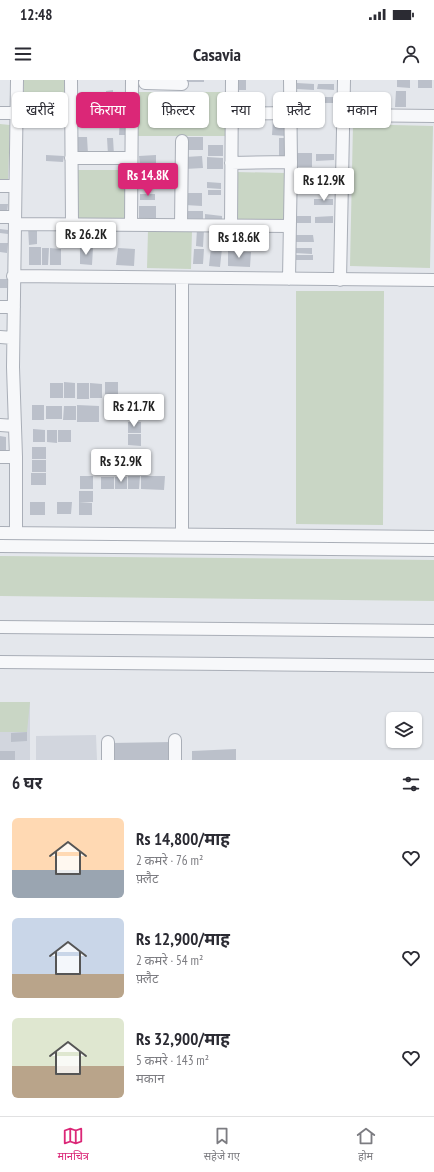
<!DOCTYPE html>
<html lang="hi">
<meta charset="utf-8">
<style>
:root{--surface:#fff;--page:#f2f2f3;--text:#2b2b33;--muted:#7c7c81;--line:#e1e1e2;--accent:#db2777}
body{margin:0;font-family:"PT Sans Narrow","Noto Sans Devanagari",sans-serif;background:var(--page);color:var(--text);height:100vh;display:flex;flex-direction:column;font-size:15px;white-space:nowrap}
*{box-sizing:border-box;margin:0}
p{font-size:13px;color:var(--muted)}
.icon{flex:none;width:22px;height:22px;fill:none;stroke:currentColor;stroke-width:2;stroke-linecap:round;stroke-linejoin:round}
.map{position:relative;height:680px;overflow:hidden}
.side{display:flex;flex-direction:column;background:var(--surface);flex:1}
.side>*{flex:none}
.guide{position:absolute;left:12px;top:12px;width:410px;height:36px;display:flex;gap:8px}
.controls{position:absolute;left:386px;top:632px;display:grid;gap:8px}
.controls a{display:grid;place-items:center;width:36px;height:36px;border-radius:6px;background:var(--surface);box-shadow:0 1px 3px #0004;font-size:20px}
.price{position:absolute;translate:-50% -34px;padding:0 9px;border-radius:4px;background:#fff;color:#222;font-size:13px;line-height:26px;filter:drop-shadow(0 1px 2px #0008)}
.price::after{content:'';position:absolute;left:50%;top:24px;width:12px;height:9px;margin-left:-6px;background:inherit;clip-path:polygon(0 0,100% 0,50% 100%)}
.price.selected{background:var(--accent);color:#fff}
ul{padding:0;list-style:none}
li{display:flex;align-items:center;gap:12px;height:100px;padding:0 12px}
li span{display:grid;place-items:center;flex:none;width:112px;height:80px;border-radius:6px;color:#555}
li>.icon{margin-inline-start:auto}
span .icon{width:48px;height:48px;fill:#fffc;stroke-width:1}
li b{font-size:17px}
h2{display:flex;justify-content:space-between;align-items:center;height:48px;padding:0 12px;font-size:17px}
.pill{padding:0 14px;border-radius:6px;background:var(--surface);box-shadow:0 1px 3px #0004;font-size:14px;line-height:36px}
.pill.selected{background:var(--accent);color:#fff}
.status{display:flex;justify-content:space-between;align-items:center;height:28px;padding:0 20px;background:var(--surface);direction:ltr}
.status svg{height:11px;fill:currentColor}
header{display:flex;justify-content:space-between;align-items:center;height:52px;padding:0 12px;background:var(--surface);font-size:18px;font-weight:800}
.tabs{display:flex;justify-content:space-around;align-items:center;height:56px;border-top:1px solid var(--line);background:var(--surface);font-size:11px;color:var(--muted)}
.tabs a{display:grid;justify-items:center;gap:2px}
.tabs .selected{color:var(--accent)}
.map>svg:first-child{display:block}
.built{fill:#d2d6de}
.green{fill:#c9d6c5}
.building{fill:#bbc0ca}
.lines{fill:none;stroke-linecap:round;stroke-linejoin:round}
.minor-casing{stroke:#a9aeb7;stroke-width:14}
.minor{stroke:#f7f8fa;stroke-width:12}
</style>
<div class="status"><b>12:48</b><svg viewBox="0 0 49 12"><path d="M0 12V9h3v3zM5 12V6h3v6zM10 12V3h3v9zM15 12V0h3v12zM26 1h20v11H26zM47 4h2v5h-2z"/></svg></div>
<header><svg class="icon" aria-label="menu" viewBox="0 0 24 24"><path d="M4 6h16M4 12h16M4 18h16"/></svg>Casavia<svg class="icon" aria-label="person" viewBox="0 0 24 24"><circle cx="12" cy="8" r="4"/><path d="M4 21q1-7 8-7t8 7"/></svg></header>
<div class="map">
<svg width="434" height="680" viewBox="0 0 434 680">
<rect width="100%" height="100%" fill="#e4e7ec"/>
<path class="built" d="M0 622H30V680H0Z
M96 655 97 680H36V656Z"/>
<path class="green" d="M24 0H65L64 43 24 42Z
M130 12H226L227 56H130Z
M0 44 10 45 8 99H0Z
M353 44 433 46 430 188 350 186Z
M76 90H125V139H76Z
M236 92 285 93V142L235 141Z
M148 150 192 151 191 189 147 188Z
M296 211H384L383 445 296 444Z
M0 476 434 480V521L0 516Z
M0 622H30L27 652H0Z"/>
<path class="building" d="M186 0H204V2H186Z
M234 0H246V10H234Z
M397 0H410V8L397 7Z
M418 0H432V8H418Z
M297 3 314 4V10L296 9Z
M318 4H334V10L317 9Z
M113 10V28H106V11Z
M396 11H406V27H395Z
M81 12H87V28H81Z
M274 14H285L286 29H274Z
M297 14 314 16V23L297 22Z
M318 17H335V23H318Z
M120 37H128L127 55H119Z
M273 39 286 40V56L272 55Z
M76 57H87L88 74 77 75Z
M186 57H203V70H186Z
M107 58H113L114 75H108Z
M279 58H286V77H279Z
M208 65H223V76H208Z
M297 73H312V87H297Z
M316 74H334V80L316 81Z
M46 75 64 76 63 82 46 81Z
M156 75V88L140 89 139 76Z
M202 76 203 88 185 89V77Z
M207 77 223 78V89H207Z
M315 99 334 100V106H315Z
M207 102 221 103V109L207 108Z
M208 110H221V115H208Z
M185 113H202V126L185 125Z
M140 114H155V120H140Z
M314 119H333V125H314Z
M0 124H8L7 133 0 132Z
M139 126H156V140H139Z
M186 131H203V140L185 139Z
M205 134 222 136V141L205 140Z
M295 136H311V143H295Z
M333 136V143H315V137Z
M28 147H37V164L29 165Z
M67 147H79V165H68Z
M104 148V165H92V149Z
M0 149 8 150V154L0 153Z
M197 149 204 150 203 167 196 166Z
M296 155H313L314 162H296Z
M0 163H8L7 173 0 172Z
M29 167H41V185H29Z
M211 167 222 168 220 187 209 186Z
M42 168H49L48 185H42Z
M50 168 61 169V185H50Z
M80 168H93L92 185 80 184Z
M118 168 135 169 134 186 116 185Z
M295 168H312V174L295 173Z
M194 169H204L203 184H193Z
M228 171 251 172 250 187 228 186Z
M296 175H313V180H296Z
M0 199H7V208H0Z
M64 302 75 303V318H64Z
M105 302H118V314H105Z
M50 303H63V318H50Z
M77 303H89V319H77Z
M90 303 102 304V318H90Z
M148 319H163V333H148Z
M32 325H44V340H32Z
M77 325 99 326V342H77Z
M46 326H62V339H46Z
M64 326H76V340H63Z
M128 328H142V340H128Z
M128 342H141V353H128Z
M33 349 45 350V362H33Z
M47 350H57V363L47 362Z
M58 350H71V362H58Z
M128 354H141V366L128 365Z
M0 356 6 357V370H0Z
M32 367H46V379H32Z
M127 374H138V387H127Z
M139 375H151V388H139Z
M32 380H46V392H32Z
M31 393H46V405H31Z
M80 396H93V409H80Z
M128 396H140L139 409H128Z
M141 396H165L164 410 141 409Z
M101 397H114V409H101Z
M115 397H127V409H115Z
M79 411H93V422H79Z
M30 422H45V435H30Z
M57 422H72L71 434H57Z
M79 422 92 423V435H79Z
M27 652V661L11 662V653Z
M172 662V680H112L111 663Z
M236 669V680H192V671Z
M0 671H15V680H0Z"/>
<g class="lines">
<g class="minor-casing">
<path id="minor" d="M71 0 72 144
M145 3 182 4
M71 32 131 34
M0 33H16
M231 34 290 33
M343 35 434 36
M71 78H131
M231 83 291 82
M0 106H15
M0 137H14
M15 144 290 146
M131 145 132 0
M181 145 182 61
M231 145 232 0
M13 196 434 200
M289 199 291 82 290 0
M340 200 344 0
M0 227H14
M0 257 13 258
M0 345 14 346
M0 377H16
M0 453 434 457
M16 453V377L13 287 17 0
M182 454V198
M0 466 434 470
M0 547 434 551
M0 582 434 586
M175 660V680
M108 662V680"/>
</g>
<use href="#minor" class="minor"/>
</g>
</svg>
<div class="controls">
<a><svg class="icon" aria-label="layers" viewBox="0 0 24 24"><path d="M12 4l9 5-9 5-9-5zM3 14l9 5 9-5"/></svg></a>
</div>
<b class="price selected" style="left:148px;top:117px">Rs 14.8K</b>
<b class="price" style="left:324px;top:122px">Rs 12.9K</b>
<b class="price" style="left:86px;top:176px">Rs 26.2K</b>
<b class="price" style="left:239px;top:179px">Rs 18.6K</b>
<b class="price" style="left:134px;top:348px">Rs 21.7K</b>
<b class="price" style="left:121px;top:403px">Rs 32.9K</b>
<div class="guide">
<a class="pill">खरीदें</a>
<a class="pill selected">किराया</a>
<a class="pill">फ़िल्टर</a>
<a class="pill">नया</a>
<a class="pill">फ़्लैट</a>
<a class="pill">मकान</a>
</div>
</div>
<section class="side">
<h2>6 घर<svg class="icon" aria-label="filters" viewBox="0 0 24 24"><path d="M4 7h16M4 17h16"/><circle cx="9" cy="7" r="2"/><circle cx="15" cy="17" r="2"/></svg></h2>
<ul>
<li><span style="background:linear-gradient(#ffd9b3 65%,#9aa5b1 0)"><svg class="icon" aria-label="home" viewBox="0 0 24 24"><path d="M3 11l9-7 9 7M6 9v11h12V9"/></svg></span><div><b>Rs 14,800/माह</b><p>2 कमरे · 76 m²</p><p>फ़्लैट</p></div><svg class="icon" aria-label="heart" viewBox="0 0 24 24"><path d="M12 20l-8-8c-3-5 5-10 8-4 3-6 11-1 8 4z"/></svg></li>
<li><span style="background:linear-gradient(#c9d6e8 70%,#b9a48a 0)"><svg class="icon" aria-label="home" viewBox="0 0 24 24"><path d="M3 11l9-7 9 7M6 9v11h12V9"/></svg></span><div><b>Rs 12,900/माह</b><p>2 कमरे · 54 m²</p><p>फ़्लैट</p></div><svg class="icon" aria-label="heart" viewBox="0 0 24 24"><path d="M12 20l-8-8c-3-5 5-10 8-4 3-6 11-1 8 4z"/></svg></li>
<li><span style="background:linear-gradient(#dfe7d0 60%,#b9a48a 0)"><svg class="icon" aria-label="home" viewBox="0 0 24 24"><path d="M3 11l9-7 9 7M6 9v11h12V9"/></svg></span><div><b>Rs 32,900/माह</b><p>5 कमरे · 143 m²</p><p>मकान</p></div><svg class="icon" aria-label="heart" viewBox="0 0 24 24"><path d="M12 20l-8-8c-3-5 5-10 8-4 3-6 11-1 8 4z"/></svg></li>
</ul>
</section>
<nav class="tabs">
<a class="selected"><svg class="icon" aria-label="map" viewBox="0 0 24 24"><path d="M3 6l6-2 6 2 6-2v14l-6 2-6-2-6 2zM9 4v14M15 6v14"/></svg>मानचित्र</a>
<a><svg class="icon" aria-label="saved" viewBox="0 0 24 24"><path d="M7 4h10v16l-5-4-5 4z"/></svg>सहेजे गए</a>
<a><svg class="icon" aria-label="home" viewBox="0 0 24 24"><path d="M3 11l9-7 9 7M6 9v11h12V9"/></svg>होम</a>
</nav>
